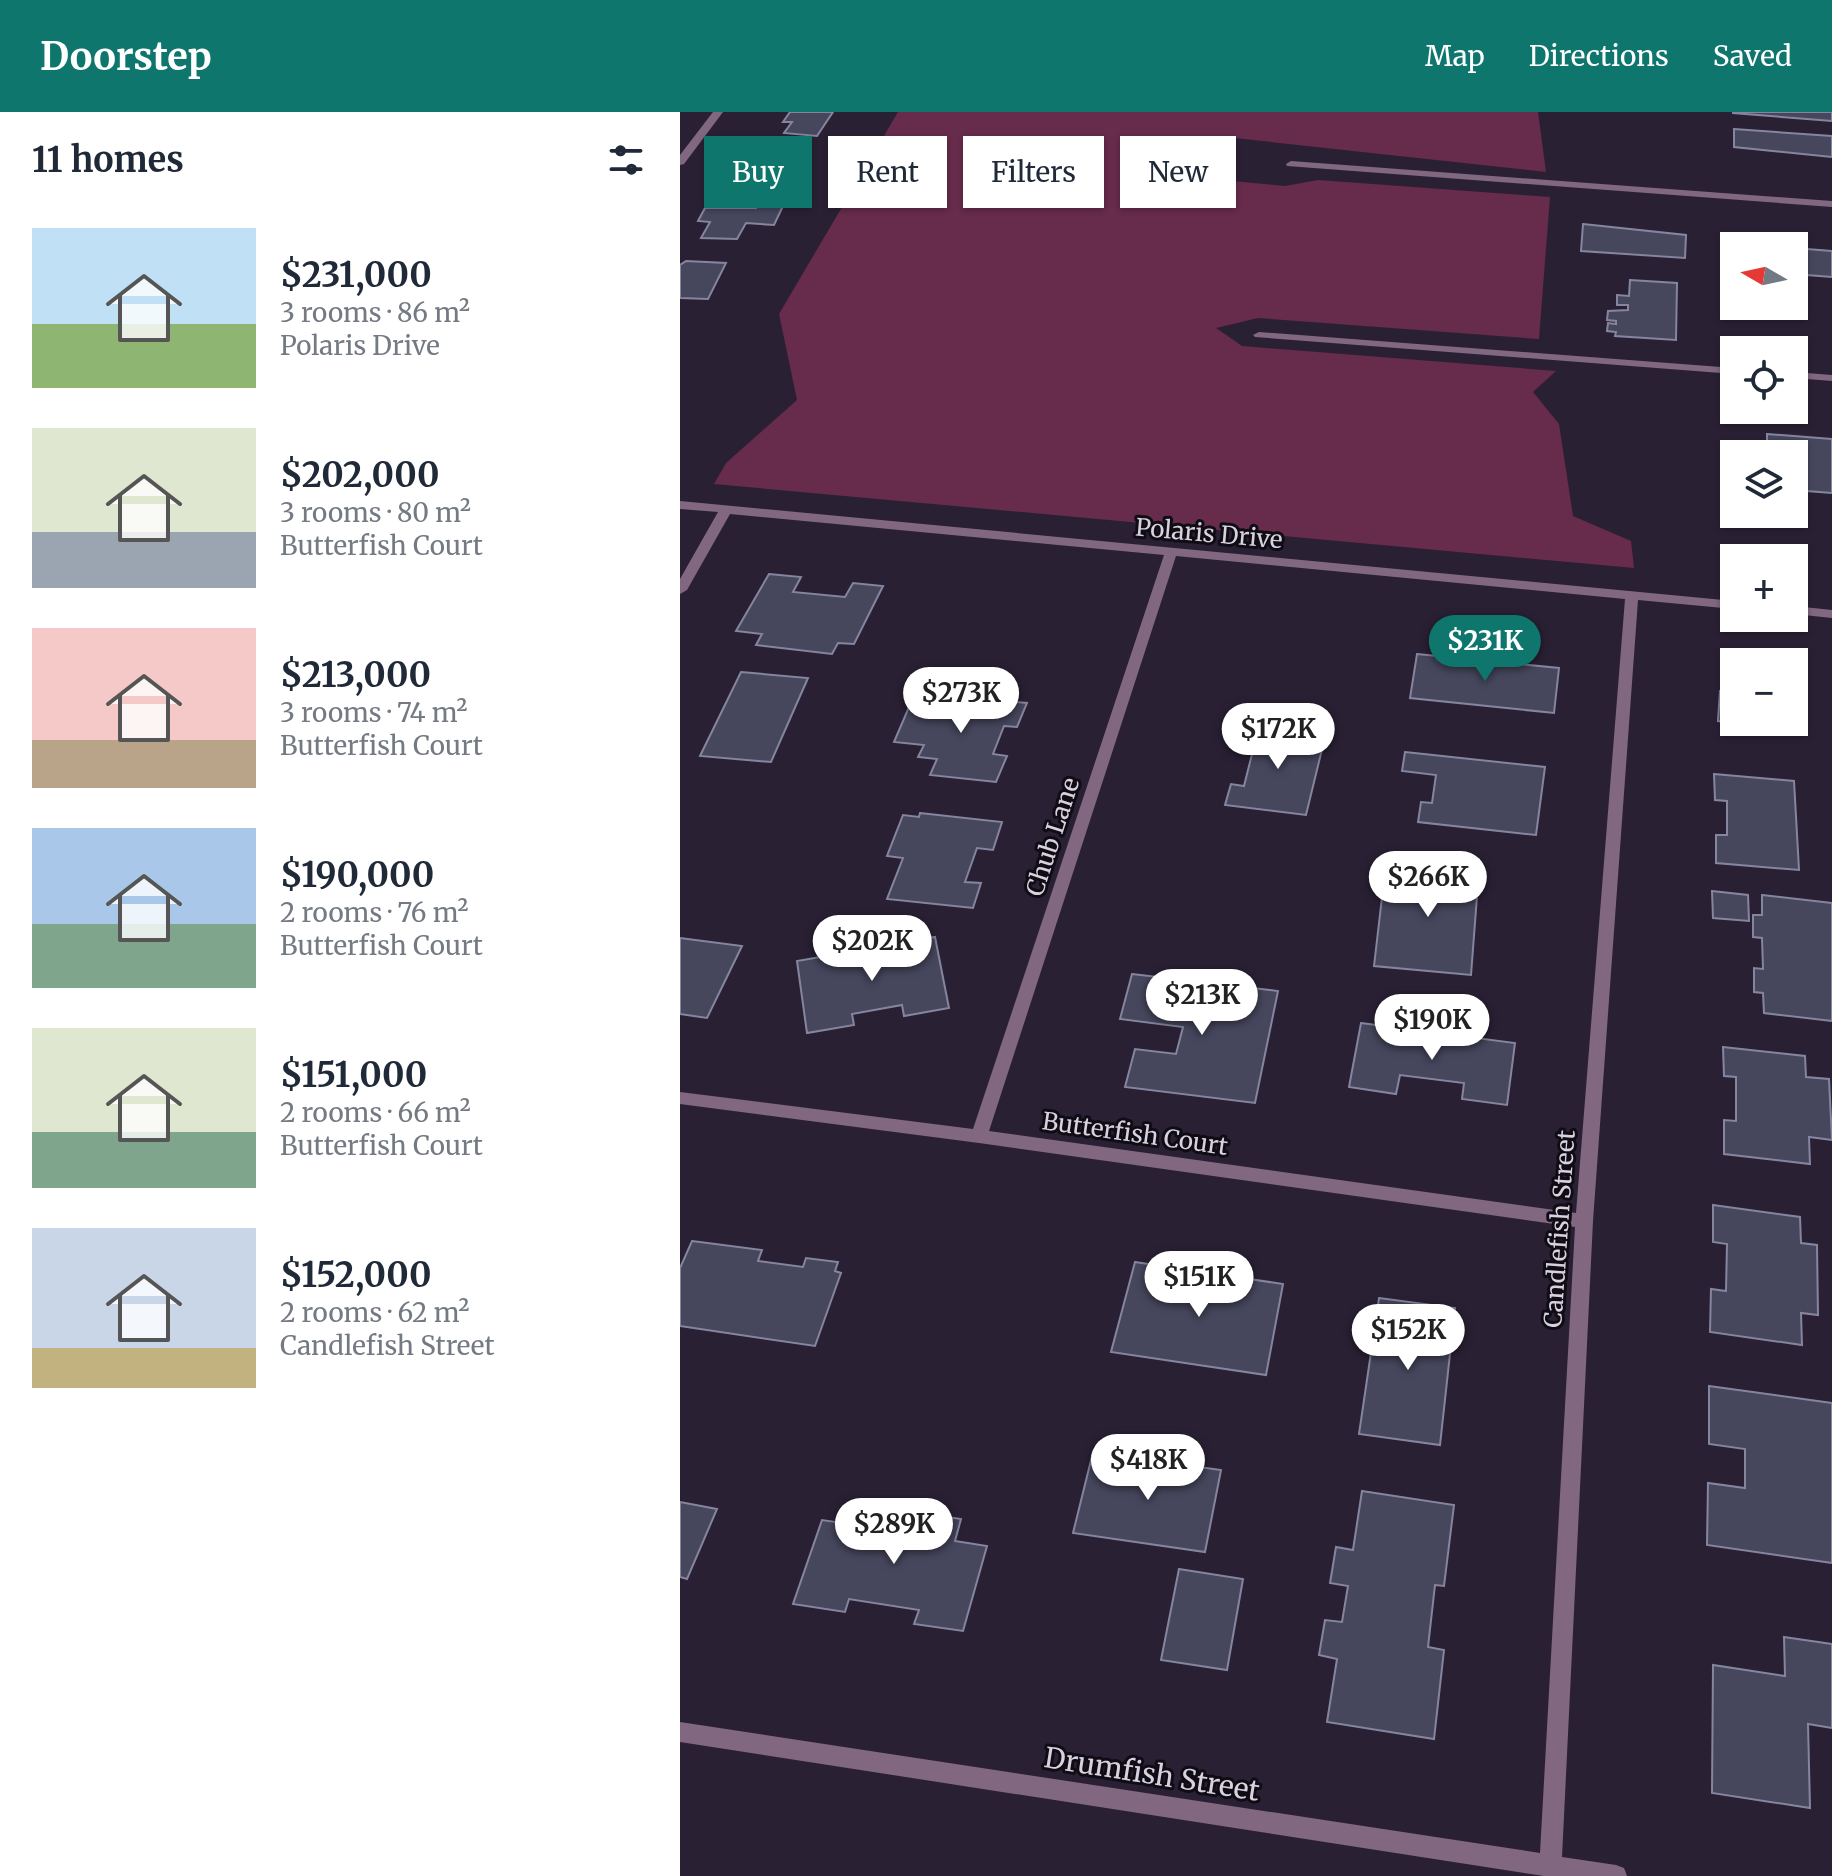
<!DOCTYPE html>
<meta charset="utf-8">
<style>
:root{--surface:#fff;--page:#f6f6f7;--text:#1f2937;--muted:#747a83;--accent:#0f766e}
body{margin:0;font-family:Merriweather,serif;background:var(--page);color:var(--text);height:100vh;display:flex;flex-direction:column;font-size:30px;white-space:nowrap}
*{box-sizing:border-box;margin:0}
p{font-size:26px;color:var(--muted)}
.icon{flex:none;width:44px;height:44px;fill:none;stroke:currentColor;stroke-width:2;stroke-linecap:round;stroke-linejoin:round}
.map{position:relative;flex:1;overflow:hidden}
.drawer{display:flex;flex-direction:column;background:var(--surface);width:680px}
.drawer>*{flex:none}
.top-card{position:absolute;left:24px;top:24px;width:760px;height:72px;display:flex;gap:16px}
.needle{width:52px;rotate:279deg}
.fabs{position:absolute;left:1040px;top:120px;display:grid;gap:16px}
.fabs a{display:grid;place-items:center;width:88px;height:88px;border-radius:0px;background:var(--surface);box-shadow:0 2px 6px #0004;font-size:40px}
.price{position:absolute;translate:-50% -68px;padding:0 18px;border-radius:28px;background:#fff;color:#222;font-size:26px;line-height:52px;filter:drop-shadow(0 2px 4px #0008)}
.price::after{content:'';position:absolute;left:50%;top:48px;width:24px;height:18px;margin-left:-12px;background:inherit;clip-path:polygon(0 0,100% 0,50% 100%)}
.price.on{background:var(--accent);color:#fff}
ul{padding:0;list-style:none}
li{display:flex;align-items:center;gap:24px;height:200px;padding:0 32px}
li span{display:grid;place-items:center;flex:none;width:224px;height:160px;border-radius:0px;color:#555}
li>.icon{margin-inline-start:auto}
span .icon{width:96px;height:96px;fill:#fffc;stroke-width:1}
li b{font-size:34px}
h2{display:flex;justify-content:space-between;align-items:center;height:96px;padding:0 32px;font-size:34px}
.chip{padding:0 28px;border-radius:0px;background:var(--surface);box-shadow:0 2px 6px #0004;font-size:28px;line-height:72px}
.chip.on{background:var(--accent);color:#fff}
header{display:flex;align-items:center;gap:48px;box-sizing:border-box;height:112px;padding:0 40px;background:var(--accent);color:#fff}
header strong{font-size:38px}
nav{display:flex;gap:44px;margin-inline-start:auto;font-size:28px}
main{display:flex;flex:1;min-height:0}
.map>svg:first-child{display:block}
.green{fill:#672b4b}
.building{fill:#46465d;stroke:#85859f;stroke-width:2}
.lines{fill:none;stroke-linecap:round;stroke-linejoin:round}
.minor{fill:#816880;fill-rule:evenodd}
.labels{text-anchor:middle;stroke-width:6;stroke-linejoin:round;paint-order:stroke}
.street-label{font-size:24px;fill:#d8d2df;stroke:#100c15}
.near-street-label{font-size:28px;fill:#d8d2df;stroke:#100c15}
</style>
<header>
<strong>Doorstep</strong>
<nav><a>Map</a><a>Directions</a><a>Saved</a></nav>
</header>
<main>
<section class="drawer">
<h2>11 homes<svg class="icon" aria-label="filters" viewBox="0 0 24 24"><path d="M4 7h16M4 17h16"/><circle cx="9" cy="7" r="2"/><circle cx="15" cy="17" r="2"/></svg></h2>
<ul>
<li><span style="background:linear-gradient(#bfe0f5 60%,#8fb573 0)"><svg class="icon" aria-label="home" viewBox="0 0 24 24"><path d="M3 11l9-7 9 7M6 9v11h12V9"/></svg></span><div><b>$231,000</b><p>3 rooms · 86 m²</p><p>Polaris Drive</p></div></li>
<li><span style="background:linear-gradient(#dfe7d0 65%,#9aa5b1 0)"><svg class="icon" aria-label="home" viewBox="0 0 24 24"><path d="M3 11l9-7 9 7M6 9v11h12V9"/></svg></span><div><b>$202,000</b><p>3 rooms · 80 m²</p><p>Butterfish Court</p></div></li>
<li><span style="background:linear-gradient(#f6c9c9 70%,#b9a48a 0)"><svg class="icon" aria-label="home" viewBox="0 0 24 24"><path d="M3 11l9-7 9 7M6 9v11h12V9"/></svg></span><div><b>$213,000</b><p>3 rooms · 74 m²</p><p>Butterfish Court</p></div></li>
<li><span style="background:linear-gradient(#a9c7e8 60%,#7fa58c 0)"><svg class="icon" aria-label="home" viewBox="0 0 24 24"><path d="M3 11l9-7 9 7M6 9v11h12V9"/></svg></span><div><b>$190,000</b><p>2 rooms · 76 m²</p><p>Butterfish Court</p></div></li>
<li><span style="background:linear-gradient(#dfe7d0 65%,#7fa58c 0)"><svg class="icon" aria-label="home" viewBox="0 0 24 24"><path d="M3 11l9-7 9 7M6 9v11h12V9"/></svg></span><div><b>$151,000</b><p>2 rooms · 66 m²</p><p>Butterfish Court</p></div></li>
<li><span style="background:linear-gradient(#c9d6e8 75%,#c2b280 0)"><svg class="icon" aria-label="home" viewBox="0 0 24 24"><path d="M3 11l9-7 9 7M6 9v11h12V9"/></svg></span><div><b>$152,000</b><p>2 rooms · 62 m²</p><p>Candlefish Street</p></div></li>
</ul>
</section>
<div class="map">
<svg width="1152" height="1764" viewBox="0 0 1152 1764">
<rect width="100%" height="100%" fill="#2a2034"/>
<path class="green" d="M218 0H858L866 60 536 24 513 41 542 68 605 74 638 68 870 85 859 227 578 206 536 216 562 234 876 259 853 280 879 312 893 404 951 429 954 456 34 372 46 351 117 288 99 202Z"/>
<path class="building" d="M110 0H153L137 24 104 21 112 10H103Z
M1053 0H1152V9L1053 1Z
M1054 17 1152 24V45L1054 35Z
M76 44 110 47 99 63 111 64 104 75 57 71 66 58 58 57 65 48H73Z
M78 91 104 92 94 113 66 111 57 127 21 126 30 110 18 109 25 96H76Z
M903 112 1006 123 1005 146 901 139Z
M1114 136 1152 139V165L1114 162Z
M6 149 46 151 28 187 0 186V153Z
M950 168 997 171 996 228 935 224 936 220 927 219 928 211 936 212V209L927 208 928 199 948 198V193H937V183L949 184Z
M1087 322 1152 327V381L1114 378V342H1087Z
M89 462 121 465 113 480 165 485 173 471 203 474 174 532 158 531 152 542 76 533 82 522 56 519Z
M737 542 879 556 874 601 730 586Z
M61 560 128 566 91 650 20 644Z
M1040 579 1054 580V610H1105V617L1038 609Z
M265 584 347 591 337 615 324 614 313 642 327 644 316 670 250 663 257 647 238 645 244 633 214 630 232 588 262 591Z
M567 615 645 625 626 703 545 693 551 672 564 674 572 642 560 641Z
M725 640 865 655 856 723 738 710 741 690 752 691 756 663 722 659Z
M1034 662 1114 669 1119 758 1036 751V723H1047V689L1035 688Z
M240 701 322 710 313 738 297 736 285 770 301 771 293 796 207 787 223 746 207 744 223 703 239 705Z
M706 751 799 758 791 863 694 854Z
M1032 779 1068 783 1069 809 1033 806Z
M1082 783 1152 791V909L1084 901 1083 881 1074 880V856L1083 857 1082 826 1073 825V803H1082Z
M255 825 269 896 224 904 222 893 172 902 174 913 127 921 117 849Z
M0 826 62 834 27 906 0 902Z
M452 862 598 879 575 991 445 975 455 937 496 942 503 915 440 907Z
M681 911 835 931 827 993 782 987 784 971 720 963 716 982 669 975Z
M1043 935 1125 944 1126 965 1149 967 1152 1028 1129 1025 1130 1052 1044 1042V1008L1056 1009V965L1044 964Z
M1033 1093 1120 1105 1121 1131 1137 1133 1138 1203 1121 1201 1122 1233 1030 1220 1031 1177 1046 1179 1047 1132 1033 1130Z
M12 1129 82 1138 78 1149 123 1155 126 1146 158 1150 155 1159 161 1161 135 1234 0 1214V1156Z
M455 1150 603 1172 586 1263 431 1240Z
M699 1186 775 1196 760 1333 679 1322Z
M1029 1274 1152 1291V1451L1027 1433 1028 1371 1065 1376V1337L1029 1332Z
M413 1340 541 1358 525 1440 393 1421Z
M682 1379 774 1393 764 1474 755 1473 748 1535 764 1538 754 1627 647 1610 657 1547 639 1543 645 1508 662 1510 668 1474 650 1471 656 1435 673 1438Z
M0 1390 37 1397 7 1467 0 1465Z
M176 1391 281 1407 275 1429 307 1434 283 1519 234 1512 239 1498 169 1487 165 1500 113 1492 142 1408 169 1412Z
M499 1457 563 1467 547 1558 481 1548Z
M1104 1525 1152 1532V1616L1128 1612 1130 1696 1032 1681 1033 1553 1105 1564Z"/>
<g class="lines">
<path class="minor" d="M33 0H43L4 52 0 53V43Z
M611 49 1152 89V95L607 54 606 52Z
M579 220 1054 256V262L575 225 573 223Z
M1114 260 1152 263V269L1114 266Z
M0 389 1054 489V497L958 488 913 1109 882 1745 936 1753 944 1756 947 1764H864L0 1630V1610L860 1741 895 1115 299 1031 0 992V980L293 1017 484 443 50 402 7 478 0 482V467L38 400 0 397ZM496 444 945 487 896 1101 309 1019Z
M1114 494 1152 498V506L1114 502Z"/>
</g>
<g class="labels">
<g class="street-label">
<text transform="translate(529 422) rotate(5)" y="8">Polaris Drive</text>
<text transform="translate(373 725) rotate(-72)" y="8">Chub Lane</text>
<text transform="translate(455 1022) rotate(8)" y="8">Butterfish Court</text>
<text transform="translate(880 1117) rotate(-86)" y="8">Candlefish Street</text>
</g>
<g class="near-street-label">
<text transform="translate(472 1662) rotate(9)" y="10">Drumfish Street</text>
</g>
</g>
</svg>
<div class="fabs">
<a><svg class="needle" viewBox="-14 -14 28 28"><path d="M0-13l5 13h-10z" fill="#e53935"/><path d="M0 13l5-13h-10z" fill="#747a83"/></svg></a>
<a><svg class="icon" aria-label="locate" viewBox="0 0 24 24"><circle cx="12" cy="12" r="6"/><path d="M12 2v4M12 18v4M2 12h4M18 12h4"/></svg></a>
<a><svg class="icon" aria-label="layers" viewBox="0 0 24 24"><path d="M12 4l9 5-9 5-9-5zM3 14l9 5 9-5"/></svg></a>
<a>+</a>
<a>−</a>
</div>
<b class="price on" style="left:805px;top:571px">$231K</b>
<b class="price" style="left:281px;top:623px">$273K</b>
<b class="price" style="left:598px;top:659px">$172K</b>
<b class="price" style="left:748px;top:807px">$266K</b>
<b class="price" style="left:192px;top:871px">$202K</b>
<b class="price" style="left:522px;top:925px">$213K</b>
<b class="price" style="left:752px;top:950px">$190K</b>
<b class="price" style="left:519px;top:1207px">$151K</b>
<b class="price" style="left:728px;top:1260px">$152K</b>
<b class="price" style="left:468px;top:1390px">$418K</b>
<b class="price" style="left:214px;top:1454px">$289K</b>
<div class="top-card">
<a class="chip on">Buy</a>
<a class="chip">Rent</a>
<a class="chip">Filters</a>
<a class="chip">New</a>
</div>
</div>
</main>
